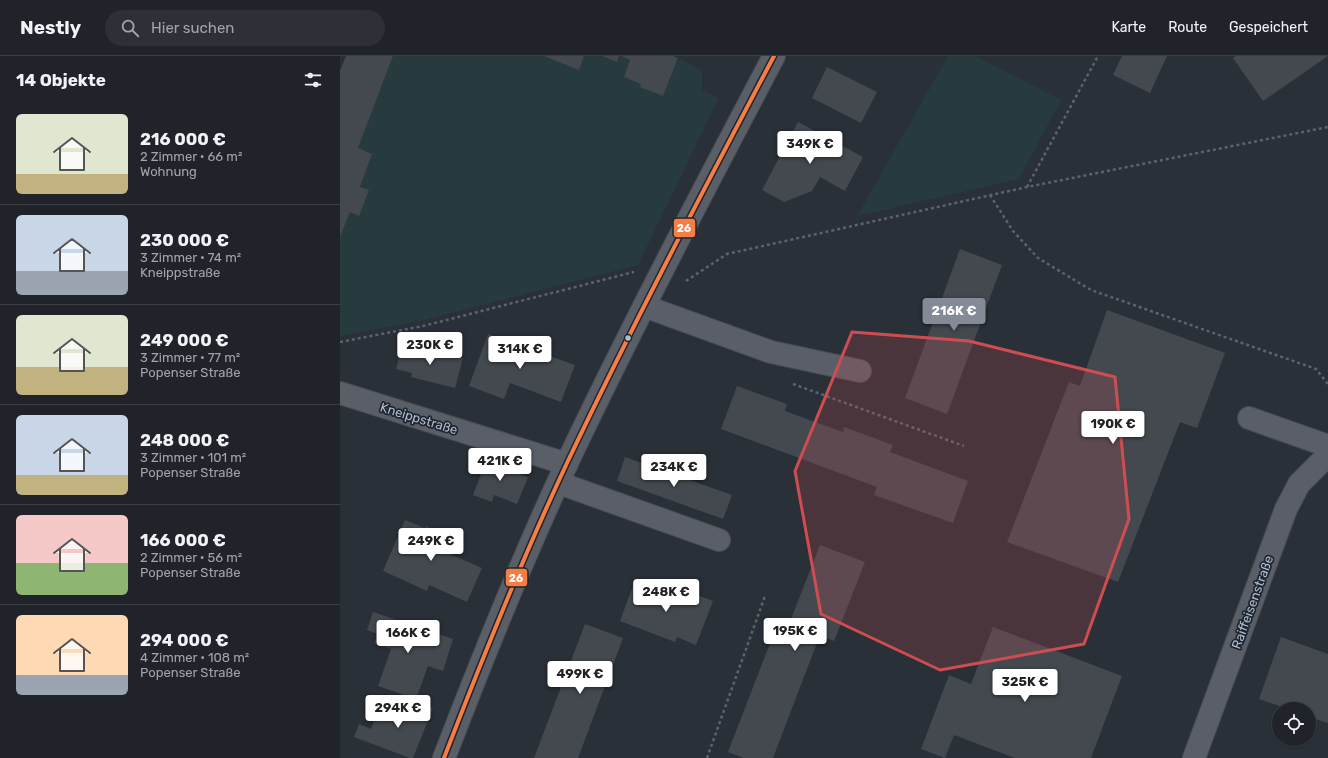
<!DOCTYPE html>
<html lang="de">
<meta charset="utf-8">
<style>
:root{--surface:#20242a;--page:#2d3036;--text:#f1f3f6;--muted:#a2a4a8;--line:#3d4147;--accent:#848b96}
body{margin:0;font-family:Rubik,sans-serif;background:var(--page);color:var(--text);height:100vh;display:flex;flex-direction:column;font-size:15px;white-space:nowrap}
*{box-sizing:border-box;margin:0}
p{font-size:13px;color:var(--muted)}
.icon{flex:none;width:22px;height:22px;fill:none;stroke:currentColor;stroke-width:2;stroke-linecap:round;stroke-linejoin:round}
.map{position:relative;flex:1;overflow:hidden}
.panel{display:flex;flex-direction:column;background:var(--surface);width:340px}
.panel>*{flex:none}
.fabs{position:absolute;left:932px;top:646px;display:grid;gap:8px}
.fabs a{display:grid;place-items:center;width:44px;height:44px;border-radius:50%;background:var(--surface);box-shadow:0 1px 3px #0004,0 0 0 1px var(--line);font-size:20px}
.price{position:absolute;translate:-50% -34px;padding:0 9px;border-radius:4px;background:#fff;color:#222;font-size:13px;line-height:26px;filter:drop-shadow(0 1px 2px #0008)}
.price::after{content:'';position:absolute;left:50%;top:24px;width:12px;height:9px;margin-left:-6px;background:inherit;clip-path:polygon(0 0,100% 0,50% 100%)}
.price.selected{background:var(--accent);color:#fff}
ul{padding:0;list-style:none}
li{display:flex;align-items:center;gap:12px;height:100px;padding:0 16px}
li+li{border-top:1px solid var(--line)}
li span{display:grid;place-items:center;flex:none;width:112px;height:80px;border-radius:6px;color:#555}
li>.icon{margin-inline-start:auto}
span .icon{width:48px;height:48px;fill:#fffc;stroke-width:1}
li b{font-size:17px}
h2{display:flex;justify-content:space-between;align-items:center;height:48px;padding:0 16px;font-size:17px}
header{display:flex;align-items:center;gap:24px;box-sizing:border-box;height:56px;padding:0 20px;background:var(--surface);border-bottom:1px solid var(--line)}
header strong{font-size:19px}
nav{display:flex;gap:22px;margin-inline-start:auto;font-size:14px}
.search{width:280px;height:36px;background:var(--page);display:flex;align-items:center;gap:10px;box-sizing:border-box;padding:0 14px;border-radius:22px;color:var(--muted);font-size:15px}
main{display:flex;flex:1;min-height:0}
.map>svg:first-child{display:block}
.green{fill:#273a3e}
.building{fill:#444950}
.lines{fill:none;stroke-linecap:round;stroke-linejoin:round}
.minor-casing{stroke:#484c53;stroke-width:24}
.path{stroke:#5d636a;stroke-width:2.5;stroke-dasharray:3 3;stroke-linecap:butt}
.minor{stroke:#5a5e66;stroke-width:22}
.bus-1-casing{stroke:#1d2633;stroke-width:7}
.bus-1{stroke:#f77d43;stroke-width:4}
.marked{fill:#ce4d50;fill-opacity:0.2;stroke:#ce4d50;stroke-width:3;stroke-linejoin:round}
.bus-dot{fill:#b4bcc9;stroke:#1d2633;stroke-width:1.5}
.labels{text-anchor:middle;stroke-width:3.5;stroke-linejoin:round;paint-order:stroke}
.street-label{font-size:13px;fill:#b4bcc9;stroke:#1d2633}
.line-badge{stroke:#1d2633;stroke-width:1.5}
.badge-label{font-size:11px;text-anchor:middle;font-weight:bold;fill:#fff}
</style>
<header>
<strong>Nestly</strong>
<div class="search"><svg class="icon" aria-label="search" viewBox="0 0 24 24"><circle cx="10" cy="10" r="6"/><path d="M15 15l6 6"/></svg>Hier suchen</div>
<nav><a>Karte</a><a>Route</a><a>Gespeichert</a></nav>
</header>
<main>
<section class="panel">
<h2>14 Objekte<svg class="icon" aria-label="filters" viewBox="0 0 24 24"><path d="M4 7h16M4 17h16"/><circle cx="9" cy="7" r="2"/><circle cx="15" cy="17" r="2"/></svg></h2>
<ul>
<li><span style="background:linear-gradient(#dfe7d0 75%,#c2b280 0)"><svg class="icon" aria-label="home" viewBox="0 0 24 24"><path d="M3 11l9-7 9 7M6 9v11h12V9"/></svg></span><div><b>216 000 €</b><p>2 Zimmer · 66 m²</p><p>Wohnung</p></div></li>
<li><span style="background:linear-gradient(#c9d6e8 70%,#9aa5b1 0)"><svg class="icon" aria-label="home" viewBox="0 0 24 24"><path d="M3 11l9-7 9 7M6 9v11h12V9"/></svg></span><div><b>230 000 €</b><p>3 Zimmer · 74 m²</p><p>Kneippstraße</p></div></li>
<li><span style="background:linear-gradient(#dfe7d0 65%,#c2b280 0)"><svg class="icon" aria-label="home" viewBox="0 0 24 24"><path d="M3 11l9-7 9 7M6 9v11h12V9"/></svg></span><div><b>249 000 €</b><p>3 Zimmer · 77 m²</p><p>Popenser Straße</p></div></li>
<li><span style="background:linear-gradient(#c9d6e8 75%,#c2b280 0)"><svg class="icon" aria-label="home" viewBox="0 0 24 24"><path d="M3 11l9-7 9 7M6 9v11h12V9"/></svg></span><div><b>248 000 €</b><p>3 Zimmer · 101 m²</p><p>Popenser Straße</p></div></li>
<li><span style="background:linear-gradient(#f6c9c9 60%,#8fb573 0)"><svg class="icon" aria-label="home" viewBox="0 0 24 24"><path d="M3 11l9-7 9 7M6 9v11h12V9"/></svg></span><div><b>166 000 €</b><p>2 Zimmer · 56 m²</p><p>Popenser Straße</p></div></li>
<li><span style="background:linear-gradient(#ffd9b3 75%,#9aa5b1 0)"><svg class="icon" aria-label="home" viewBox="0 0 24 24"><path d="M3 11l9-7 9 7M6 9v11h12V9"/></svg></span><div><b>294 000 €</b><p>4 Zimmer · 108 m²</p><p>Popenser Straße</p></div></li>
</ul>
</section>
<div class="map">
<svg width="988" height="702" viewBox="0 0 988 702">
<rect width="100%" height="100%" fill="#2a3038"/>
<path class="green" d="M53 0H204L239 13 244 0H262L276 6 279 0H280L290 4 284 21 301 28 300 31 323 40 338 2 362 14V34L379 42 298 209 84 264 0 280V182L10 156 19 159 29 134 20 131 32 98 18 92Z
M608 0H635L721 44 679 123 517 160Z"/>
<path class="building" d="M6 0H53L18 92 32 98 20 131 29 134 19 160 10 156 0 181V15Z
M204 0H244L239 14Z
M262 0H279L277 6Z
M281 0H333L338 2 323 40 300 31 301 28 284 21 290 4Z
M782 0H827L810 37 773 19Z
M896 0H988L923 45 893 2Z
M487 11 537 36 521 67 472 42Z
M458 66 523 101 505 135 480 121 472 135 444 146 422 134Z
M620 193 662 209 607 358 565 342Z
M767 254 885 297 857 372 840 366 778 526 667 486 729 326 740 330Z
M148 278 235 309 221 346 170 327 164 343 129 330Z
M62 290 77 294 78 290 123 302 115 332 71 321 72 317 56 313Z
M397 330 447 348 445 355 503 376 504 371 553 389 550 396 628 425 613 467 534 439 537 431 381 373Z
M148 400 168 408 166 413 188 421 177 448 154 439 152 446 133 439Z
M285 401 392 439 383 463 277 425Z
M65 464 85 472 86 470 111 481 105 496 142 512 127 546 89 529 87 535 43 515Z
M480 489 525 506 494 585 480 579 433 702H404L388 696 439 564 449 568Z
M295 524 346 544 349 536 373 545 356 589 337 581 335 586 280 565Z
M33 556 113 583 103 615 88 610 76 643 38 630 51 593 34 587 38 578 27 574Z
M245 568 283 582 238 702H194Z
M653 571 782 620 751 702H675L614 679 605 702 581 693 609 619 631 628Z
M941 581 988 598V667L969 661V653H948L919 643Z
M66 642 93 652 73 702H70L14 681 19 668 31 673 38 653 58 660Z"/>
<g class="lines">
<g class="minor-casing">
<path id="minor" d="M304 250 431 296 520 315
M0 337 227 408
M909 362 988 390
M219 427 379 484
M104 702C142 603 182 503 227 407 292 270 363 135 434 0
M854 702 946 453 959 428 980 407 988 401"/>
</g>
<path class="path" d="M687 131 758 0
M650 139 673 175 698 202 751 234 976 313 988 328
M346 225 387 198 687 131 988 71
M0 286 83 270 294 216
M453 328 624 390
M367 702 425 540"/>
<use href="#minor" class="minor"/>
<g class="bus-1-casing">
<path id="bus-1" d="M104 702C142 603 182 503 227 407 292 270 363 135 434 0"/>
</g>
<use href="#bus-1" class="bus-1"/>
</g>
<path class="marked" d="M512 276 629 285 775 321 789 463 744 588 600 614 481 558 455 415Z"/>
<circle class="bus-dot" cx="288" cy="282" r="3.5"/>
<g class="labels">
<g class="street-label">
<text transform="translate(79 362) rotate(17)" y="5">Kneippstraße</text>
<text transform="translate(912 546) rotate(-70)" y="5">Raiffeisenstraße</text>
</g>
</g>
<g class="line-badge">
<rect x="333" y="162" width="23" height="20" rx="4" fill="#f77d43"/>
<rect x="165" y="512" width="23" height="19" rx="4" fill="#f77d43"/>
</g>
<g class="badge-label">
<text x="344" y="176">26</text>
<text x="176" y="526">26</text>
</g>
</svg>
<div class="fabs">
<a><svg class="icon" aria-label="locate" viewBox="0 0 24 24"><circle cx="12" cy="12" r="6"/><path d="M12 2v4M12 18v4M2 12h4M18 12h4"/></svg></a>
</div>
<b class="price" style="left:470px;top:109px">349K €</b>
<b class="price selected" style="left:614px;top:276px">216K €</b>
<b class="price" style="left:90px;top:310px">230K €</b>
<b class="price" style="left:180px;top:314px">314K €</b>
<b class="price" style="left:773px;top:389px">190K €</b>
<b class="price" style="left:160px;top:426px">421K €</b>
<b class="price" style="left:334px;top:432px">234K €</b>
<b class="price" style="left:91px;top:506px">249K €</b>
<b class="price" style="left:326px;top:557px">248K €</b>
<b class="price" style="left:455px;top:596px">195K €</b>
<b class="price" style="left:68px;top:598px">166K €</b>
<b class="price" style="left:240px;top:639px">499K €</b>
<b class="price" style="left:685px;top:647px">325K €</b>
<b class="price" style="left:58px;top:673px">294K €</b>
</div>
</main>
